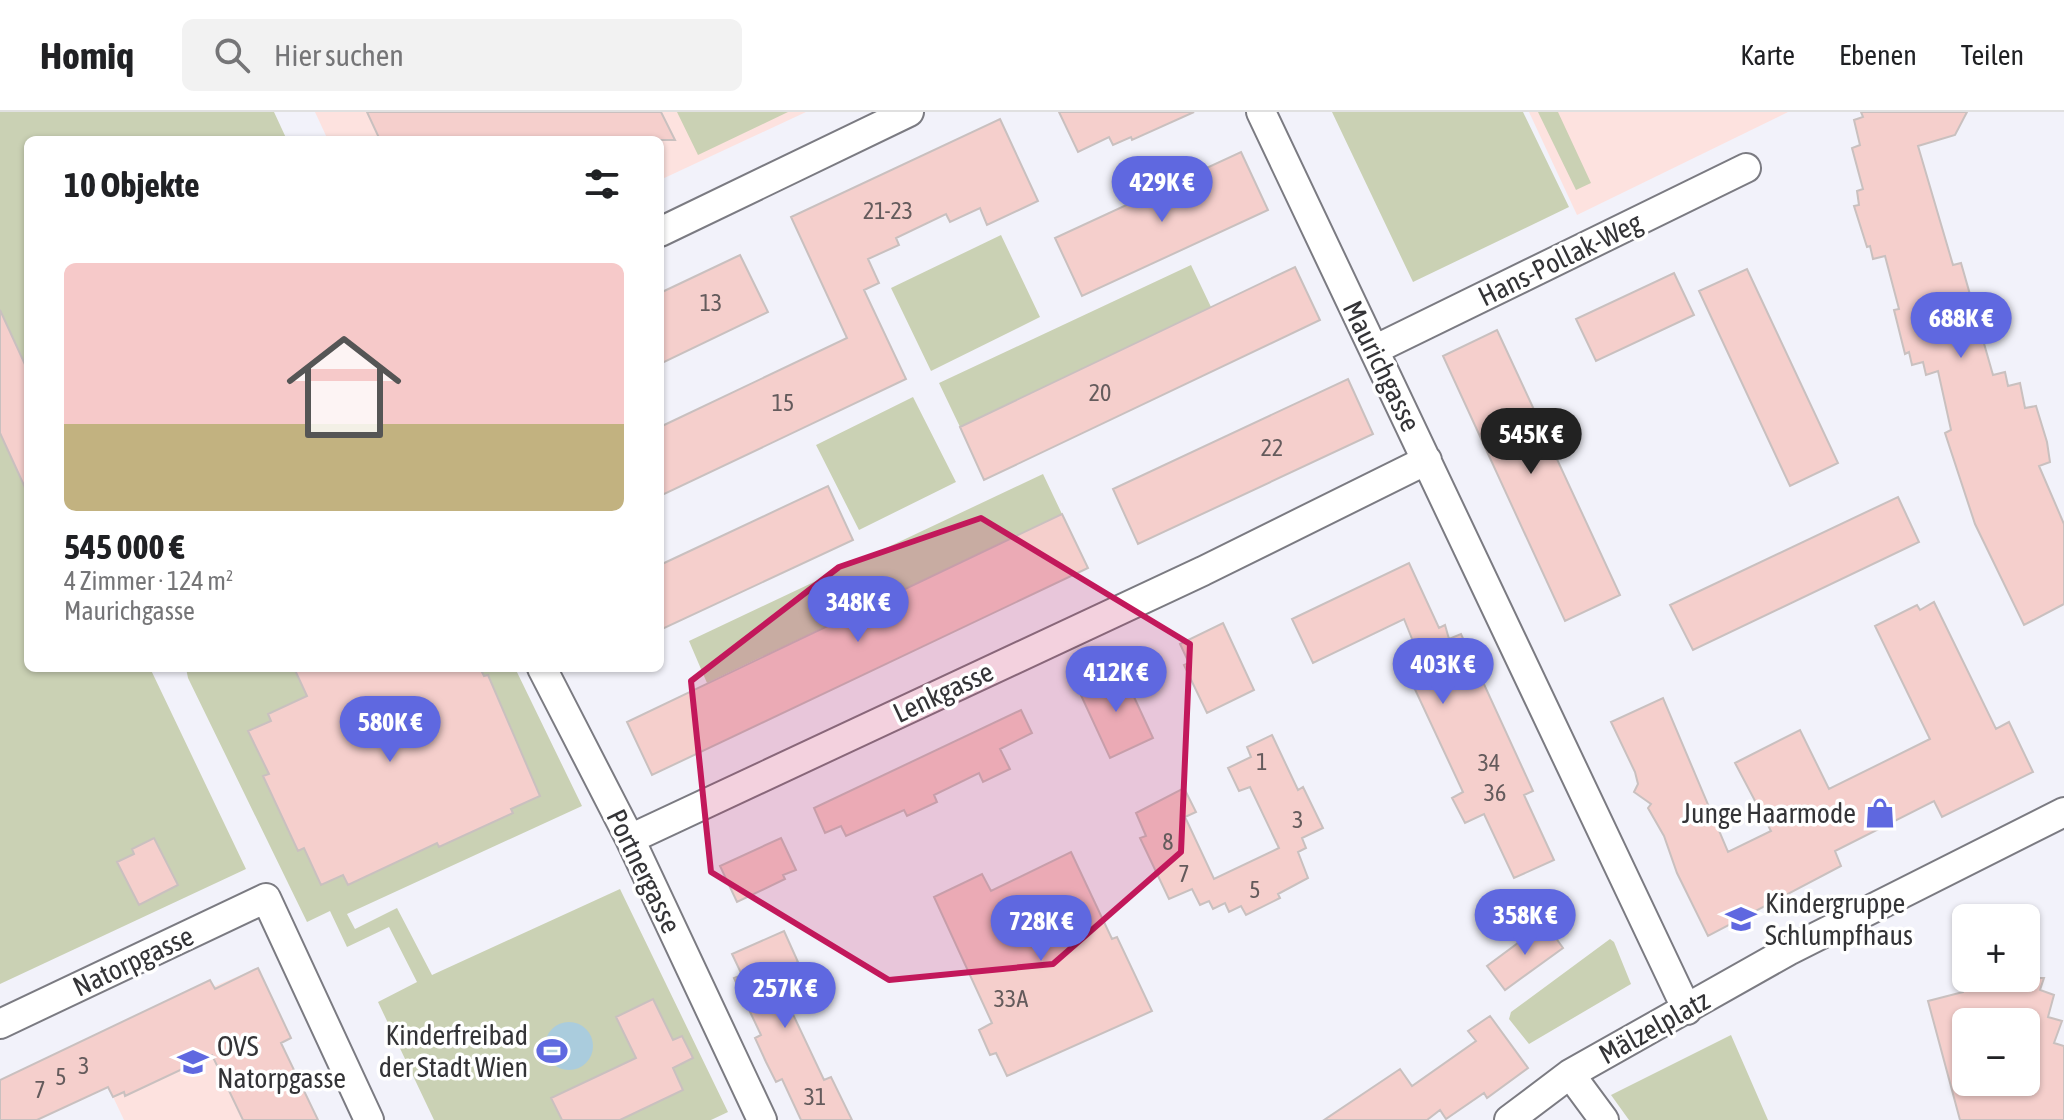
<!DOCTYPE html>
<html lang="de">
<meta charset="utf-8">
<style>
:root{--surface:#fff;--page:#f2f2f2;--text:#202124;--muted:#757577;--line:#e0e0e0;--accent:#5f68e0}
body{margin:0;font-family:"Asap Condensed",sans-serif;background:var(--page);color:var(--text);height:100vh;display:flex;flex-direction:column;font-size:30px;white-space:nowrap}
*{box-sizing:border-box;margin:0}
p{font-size:26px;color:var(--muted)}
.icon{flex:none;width:44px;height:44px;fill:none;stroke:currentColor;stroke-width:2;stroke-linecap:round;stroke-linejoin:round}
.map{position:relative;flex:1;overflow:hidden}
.drawer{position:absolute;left:24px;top:24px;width:640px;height:536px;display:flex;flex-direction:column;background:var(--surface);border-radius:12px;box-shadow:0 2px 6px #0004}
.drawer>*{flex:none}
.fabs{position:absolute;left:1952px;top:792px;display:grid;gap:16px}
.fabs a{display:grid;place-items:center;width:88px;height:88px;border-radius:12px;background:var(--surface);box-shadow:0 2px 6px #0004;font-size:40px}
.price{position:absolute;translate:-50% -68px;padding:0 18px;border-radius:28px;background:var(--accent);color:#fff;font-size:26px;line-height:52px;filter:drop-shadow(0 2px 4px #0008)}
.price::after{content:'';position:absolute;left:50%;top:48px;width:24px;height:18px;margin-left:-12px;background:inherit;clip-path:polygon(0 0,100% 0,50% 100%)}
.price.selected{background:#222;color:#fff}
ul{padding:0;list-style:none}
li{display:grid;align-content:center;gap:16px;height:424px;padding:0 40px}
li+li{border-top:2px solid var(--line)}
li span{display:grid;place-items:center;height:248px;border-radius:12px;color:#555}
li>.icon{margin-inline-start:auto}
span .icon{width:144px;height:144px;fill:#fffc;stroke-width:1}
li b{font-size:34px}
h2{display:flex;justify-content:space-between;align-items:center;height:96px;padding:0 40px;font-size:34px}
header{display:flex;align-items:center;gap:48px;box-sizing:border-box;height:112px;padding:0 40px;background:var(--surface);border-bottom:2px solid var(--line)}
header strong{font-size:38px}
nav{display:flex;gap:44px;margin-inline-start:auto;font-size:28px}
.search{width:560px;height:72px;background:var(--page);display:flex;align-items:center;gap:20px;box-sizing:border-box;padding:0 28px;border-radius:12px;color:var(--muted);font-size:30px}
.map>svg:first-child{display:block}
.education{fill:#fde2df}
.green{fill:#cad1b4}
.water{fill:#acd}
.building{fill:#f5cfcc;stroke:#c9c0bf;stroke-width:2;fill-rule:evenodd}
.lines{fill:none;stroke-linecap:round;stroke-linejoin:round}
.street-casing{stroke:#7b7b82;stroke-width:32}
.street{stroke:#fff;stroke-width:28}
.marked{fill:#c2185b;fill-opacity:0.2;stroke:#c2185b;stroke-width:6;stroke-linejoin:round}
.labels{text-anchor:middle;stroke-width:7;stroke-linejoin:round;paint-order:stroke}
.number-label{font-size:24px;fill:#645b5c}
.street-label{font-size:28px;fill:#343437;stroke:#fff}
.poi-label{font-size:28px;fill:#343437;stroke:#fff;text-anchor:end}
</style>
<header>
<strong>Homiq</strong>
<div class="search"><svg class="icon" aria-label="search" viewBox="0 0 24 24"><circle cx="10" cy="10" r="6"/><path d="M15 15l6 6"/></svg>Hier suchen</div>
<nav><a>Karte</a><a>Ebenen</a><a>Teilen</a></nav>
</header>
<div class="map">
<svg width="2064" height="1008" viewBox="0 0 2064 1008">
<rect width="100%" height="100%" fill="#f2f2fa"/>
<path class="education" d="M315 0H806L660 68V28H328Z
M1529 0H1788L1577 103Z
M258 856 291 926 281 931 318 1008H124L86 928Z"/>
<path class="green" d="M0 0H274L287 28H28V556H150L246 757 0 872Z
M677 0H788L698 43Z
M1332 0H1523L1569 95 1413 170Z
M1538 0H1558L1591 71 1576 78Z
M1001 123 1040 205 931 259 891 176Z
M1191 153 1211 195 960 315 939 271Z
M913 285 956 370 859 418 816 333Z
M1043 362 1062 402 707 571 689 529Z
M186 556H515L582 694 347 802 355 817 397 796 432 863 620 777 728 1000 711 1008H434L378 890 417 870 389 815 347 835 330 799 307 810 188 566Z
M1610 827 1614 830 1631 872 1529 932 1509 907 1511 900Z
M1731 923 1768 1008H1629L1611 983Z"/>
<path class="water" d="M545 934a24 24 0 1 1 48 0a24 24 0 1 1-48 0Z"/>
<path class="building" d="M367 0H661L675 28H380Z
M1059 0H1194L1132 28 1131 25 1113 33 1109 25 1078 40Z
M1861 0H1967L1955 23 1918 34 1953 153 1961 151 1993 263 2005 260 2008 274 2020 271 2025 296 2036 294 2047 330 2050 350 2039 354 2064 412V492L2024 513 1975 412 1945 321 1951 318 1938 259 1926 263 1923 250 1912 253 1909 240 1905 242 1894 198 1899 197 1885 144 1873 147 1870 134 1867 135 1854 94 1859 93 1857 79 1863 77 1852 36 1860 33 1854 8 1863 5Z
M1000 7 1038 89 987 113 980 96 950 110 946 102 896 126 899 133 868 147 879 171 864 178 906 267 660 384V315L847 226 791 105Z
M1241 40 1268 98 1082 184 1055 126Z
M740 143 768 200 660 252V181Z
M1295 155 1320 208 984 368 960 315Z
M1747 157 1838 351 1790 374 1699 179Z
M1674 161 1694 203 1596 249 1576 207Z
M0 198 28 259V382L0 321Z
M1497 218 1620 483 1565 509 1443 244Z
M1348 267 1373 322 1138 432 1113 377Z
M828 374 853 428 660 518V453Z
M1898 385 1919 430 1693 538 1670 493Z
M1062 402 1088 456 652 663 627 610Z
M1409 451 1439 516 1445 513 1449 527 1461 522 1533 679 1524 683 1554 748 1514 766 1484 702 1465 711 1452 686 1463 680 1412 571 1427 564 1404 507 1313 551 1292 507Z
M1934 490 1996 617 2009 610 2033 660 1942 705 1934 689 1835 739 1841 754 1708 824 1677 761 1664 724 1648 696 1651 692 1634 680 1638 672 1635 660 1611 610 1663 586 1728 740 1771 719 1735 651 1800 618 1829 677 1930 627 1875 514 1917 493 1920 498Z
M1223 511 1254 578 1207 601 1184 553 1189 551 1180 532Z
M294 556H480L484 564 488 563 540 684 511 697 513 701 439 735 437 731 348 773 343 763 321 773 304 736 298 739 263 664 269 662 248 619 271 609 268 602 307 584Z
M1122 559 1153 626 1110 646 1079 579Z
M1021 598 1032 621 1000 637 1010 657 983 670 979 661 934 683 937 690 907 704 904 698 846 724 841 714 825 721 814 696Z
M1272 623 1298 678 1303 675 1323 716 1302 726 1306 736 1298 740 1308 766 1278 782 1280 786 1246 803 1241 794 1229 800 1225 791 1213 797 1209 789 1200 793 1192 777 1169 787 1140 726 1146 724 1136 701 1184 676 1196 700 1185 705 1214 767 1279 736 1250 675 1239 679 1228 656 1251 645 1247 635Z
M154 726 178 773 139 793 117 750 134 742 132 737Z
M781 726 796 758 783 763 785 767 737 790 720 754Z
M1071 740 1112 827 1117 825 1152 899 1007 964 996 941 990 943 979 918 992 911 934 785 982 762 991 779Z
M1545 811 1563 836 1505 878 1487 854Z
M784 819 798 850 780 858 796 892 790 896 824 968 831 965 852 1008H801L782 967 776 970 766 950 755 926 761 923 734 866 742 863 732 842Z
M258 856 291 926 281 931 318 1008H243L212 943 125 984 124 980 113 985 108 975 37 1008H0V968L210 868 215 877Z
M1960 866H2044L2040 878 2054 883 2048 905 2062 909 2054 931 2064 934V1008H1960L1928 889 1963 880ZM1966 910H2026V970H1966Z
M653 887 673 928 682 924 693 946 673 956 683 978 620 1008H562L551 986 636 946 616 905Z
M1490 904 1528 956 1487 986 1484 981 1446 1007 1440 998 1427 1008H1324L1400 957 1412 974 1476 929 1468 919Z"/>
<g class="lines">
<g class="street-casing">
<path id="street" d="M1261 0 1687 898
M660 120 909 0
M1374 238 1746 56
M542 556 630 727 762 1008
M630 727 1203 459 1427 348
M0 912 266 786 369 1008
M1570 962 1604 1008
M1509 1008 1570 962 1788 839 2064 700"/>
</g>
<use href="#street" class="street"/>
</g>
<path class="marked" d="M981 406 1190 532 1181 740 1053 852 889 868 711 760 691 569 839 455Z"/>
<defs>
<g id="shop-bare" transform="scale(2.4)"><path d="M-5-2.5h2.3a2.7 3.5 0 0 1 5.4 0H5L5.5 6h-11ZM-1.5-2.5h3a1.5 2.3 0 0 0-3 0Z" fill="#5f68e0" stroke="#fff" stroke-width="2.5" paint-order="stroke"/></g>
<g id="school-bare" transform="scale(2.4)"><path d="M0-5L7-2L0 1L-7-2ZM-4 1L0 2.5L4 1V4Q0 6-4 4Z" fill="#5f68e0" stroke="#fff" stroke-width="2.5" paint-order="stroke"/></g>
<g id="stadium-bare" transform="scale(2.4)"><path d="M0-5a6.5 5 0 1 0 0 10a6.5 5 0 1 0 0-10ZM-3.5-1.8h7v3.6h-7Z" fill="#5f68e0" stroke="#fff" stroke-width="2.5" paint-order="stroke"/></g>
</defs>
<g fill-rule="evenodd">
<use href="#shop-bare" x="1880" y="701"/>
<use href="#school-bare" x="1741" y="807"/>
<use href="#stadium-bare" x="552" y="939"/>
<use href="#school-bare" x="193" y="950"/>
</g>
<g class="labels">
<g class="number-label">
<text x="888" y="107">21-23</text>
<text x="711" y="199">13</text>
<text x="1100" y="289">20</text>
<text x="783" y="299">15</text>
<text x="1272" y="344">22</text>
<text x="1262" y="658">1</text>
<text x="1489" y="659">34</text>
<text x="1495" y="689">36</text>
<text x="1298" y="716">3</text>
<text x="1168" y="738">8</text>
<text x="1184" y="770">7</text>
<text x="1255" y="786">5</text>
<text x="1011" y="895">33A</text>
<text x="84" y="962">3</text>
<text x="61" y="973">5</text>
<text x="40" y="986">7</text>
<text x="815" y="993">31</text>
</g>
<g class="street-label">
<text transform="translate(1560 147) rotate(-26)" y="10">Hans-Pollak-Weg</text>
<text transform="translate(1382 254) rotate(64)" y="10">Maurichgasse</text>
<text transform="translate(943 580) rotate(-25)" y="10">Lenkgasse</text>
<text transform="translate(644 759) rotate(64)" y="10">Portnergasse</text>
<text transform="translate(133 849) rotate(-25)" y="10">Natorpgasse</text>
<text transform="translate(1654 915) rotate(-29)" y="10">Mälzelplatz</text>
</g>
<g class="poi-label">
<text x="1856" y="711">Junge Haarmode</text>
<text x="1765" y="801" text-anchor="start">Kindergruppe<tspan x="1765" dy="32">Schlumpfhaus</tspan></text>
<text x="528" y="933">Kinderfreibad<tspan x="528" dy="32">der Stadt Wien</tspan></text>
<text x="217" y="944" text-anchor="start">OVS<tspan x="217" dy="32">Natorpgasse</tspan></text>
</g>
</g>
</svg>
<div class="fabs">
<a>+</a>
<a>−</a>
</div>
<b class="price" style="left:1162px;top:112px">429K €</b>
<b class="price" style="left:1961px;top:248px">688K €</b>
<b class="price selected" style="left:1531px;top:364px">545K €</b>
<b class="price" style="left:858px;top:532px">348K €</b>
<b class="price" style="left:1443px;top:594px">403K €</b>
<b class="price" style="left:1116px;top:602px">412K €</b>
<b class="price" style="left:390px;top:652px">580K €</b>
<b class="price" style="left:1525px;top:845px">358K €</b>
<b class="price" style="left:1041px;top:851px">728K €</b>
<b class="price" style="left:785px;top:918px">257K €</b>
<section class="drawer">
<h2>10 Objekte<svg class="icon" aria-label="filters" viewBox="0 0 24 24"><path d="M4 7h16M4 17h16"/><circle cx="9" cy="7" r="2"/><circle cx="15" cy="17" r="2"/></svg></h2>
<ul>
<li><span style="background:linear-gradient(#f6c9c9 65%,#c2b280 0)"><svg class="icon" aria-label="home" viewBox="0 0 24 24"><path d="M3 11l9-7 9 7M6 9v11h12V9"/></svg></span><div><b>545 000 €</b><p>4 Zimmer · 124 m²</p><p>Maurichgasse</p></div></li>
</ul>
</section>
</div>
